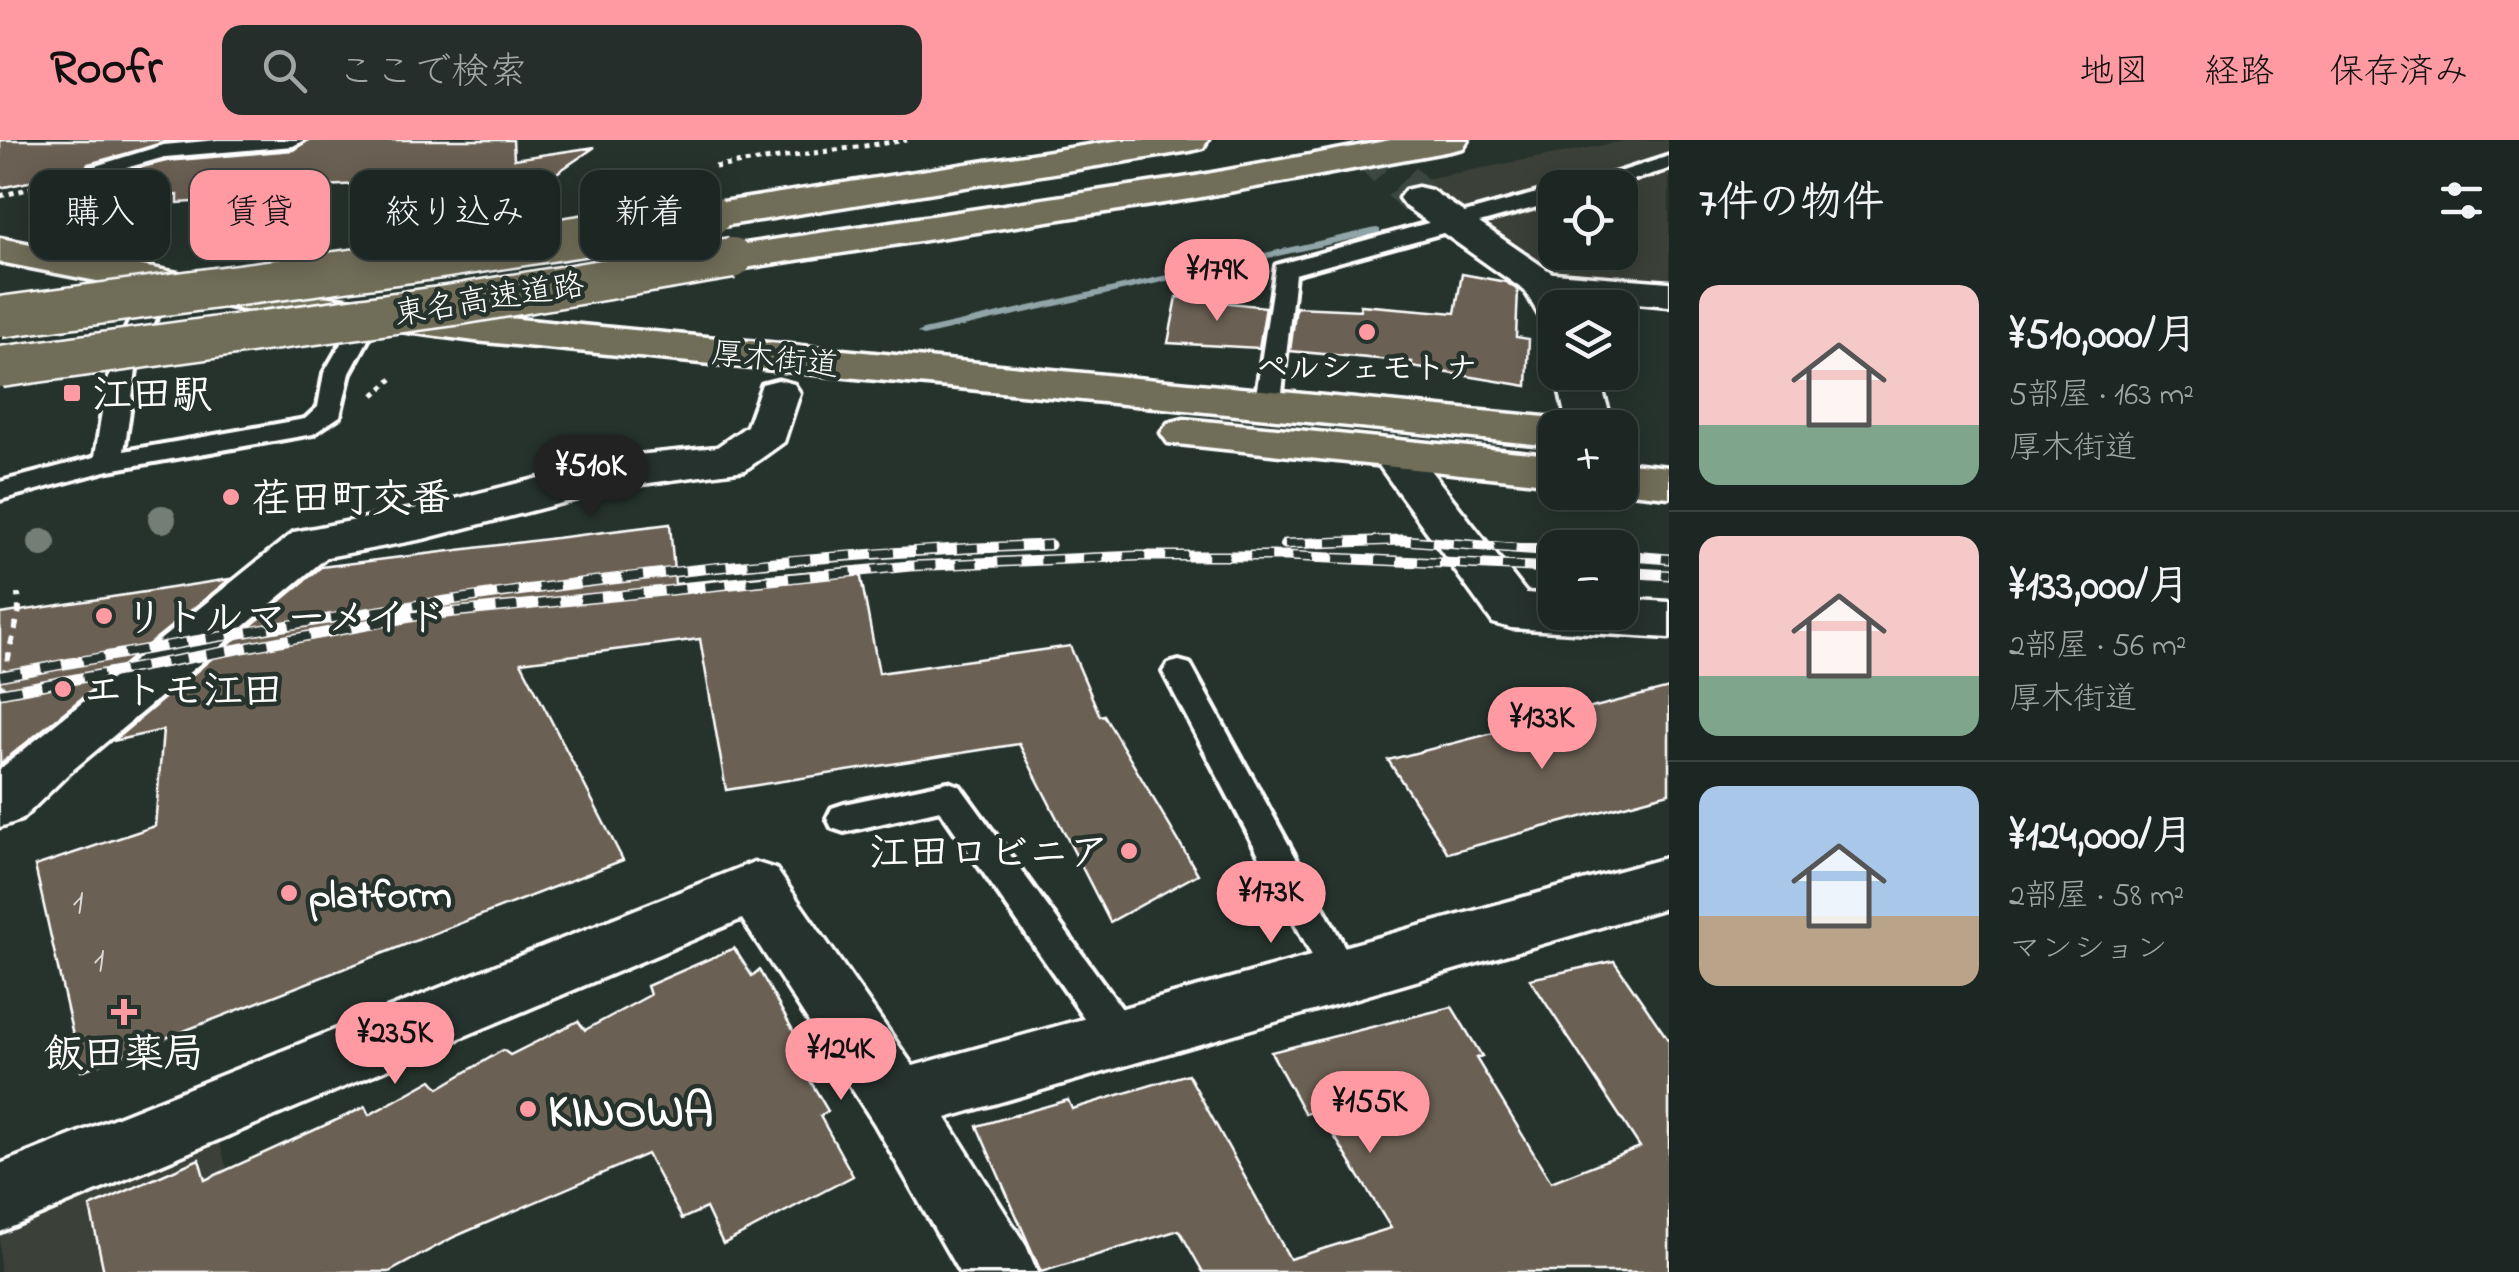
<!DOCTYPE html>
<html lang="ja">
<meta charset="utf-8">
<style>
:root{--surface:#1c2622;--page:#252e2a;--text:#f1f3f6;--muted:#a0a5a5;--line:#3a4340;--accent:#ff9aa2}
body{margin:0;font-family:"Indie Flower","Klee One",sans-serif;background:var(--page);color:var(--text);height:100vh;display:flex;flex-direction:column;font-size:38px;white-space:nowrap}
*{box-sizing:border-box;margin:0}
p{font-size:32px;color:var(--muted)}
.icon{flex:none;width:55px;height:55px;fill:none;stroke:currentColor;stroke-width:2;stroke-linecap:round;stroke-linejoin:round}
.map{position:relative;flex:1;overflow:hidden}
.drawer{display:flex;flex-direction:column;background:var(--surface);width:850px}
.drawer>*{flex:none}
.banner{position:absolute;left:30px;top:30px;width:950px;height:90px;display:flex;gap:20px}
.fabs{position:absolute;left:1538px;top:30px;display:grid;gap:20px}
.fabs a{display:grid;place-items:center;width:100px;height:100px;border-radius:20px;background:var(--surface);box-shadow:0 5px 25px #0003,0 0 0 2px var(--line);font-size:50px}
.price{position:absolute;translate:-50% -85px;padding:0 22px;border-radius:35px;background:var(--accent);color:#111;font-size:32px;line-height:65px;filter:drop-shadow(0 2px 5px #0008)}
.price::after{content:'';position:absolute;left:50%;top:60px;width:30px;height:22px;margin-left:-15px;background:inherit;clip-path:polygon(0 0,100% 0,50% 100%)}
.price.on{background:#222;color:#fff}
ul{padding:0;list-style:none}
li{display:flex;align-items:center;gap:30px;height:250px;padding:0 30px}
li+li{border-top:2px solid var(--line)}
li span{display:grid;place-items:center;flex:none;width:280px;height:200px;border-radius:20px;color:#555}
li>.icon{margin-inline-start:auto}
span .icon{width:120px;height:120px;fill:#fffc;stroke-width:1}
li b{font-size:42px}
h2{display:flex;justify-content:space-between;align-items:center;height:120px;padding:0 30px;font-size:42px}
.chip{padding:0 35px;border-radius:20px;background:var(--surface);box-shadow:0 5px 25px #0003,0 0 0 2px var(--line);font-size:35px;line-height:90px}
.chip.on{background:var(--accent);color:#111}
header{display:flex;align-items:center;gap:60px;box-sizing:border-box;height:140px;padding:0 50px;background:var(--accent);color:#111}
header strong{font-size:48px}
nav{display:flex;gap:55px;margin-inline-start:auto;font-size:35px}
.search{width:700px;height:90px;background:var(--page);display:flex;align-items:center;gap:25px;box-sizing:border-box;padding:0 35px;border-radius:20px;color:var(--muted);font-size:38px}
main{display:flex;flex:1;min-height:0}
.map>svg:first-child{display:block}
.built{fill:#3a4038;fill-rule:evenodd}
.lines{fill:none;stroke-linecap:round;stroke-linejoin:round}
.stream{fill:#91a5a9;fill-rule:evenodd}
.building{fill:#6a6053;stroke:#fff;stroke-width:2.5}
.tertiary-tunnel{stroke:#3c4742;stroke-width:40;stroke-dasharray:40 20;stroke-linecap:butt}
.service-casing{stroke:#fff;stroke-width:8}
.minor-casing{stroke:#fff;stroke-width:7}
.tertiary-casing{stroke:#fff;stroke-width:7}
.trunk-casing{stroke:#fff;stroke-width:7}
.motorway-casing{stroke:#fff;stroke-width:7}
.path-far1{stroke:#fff;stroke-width:5;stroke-dasharray:5 5;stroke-linecap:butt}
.path{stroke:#fff;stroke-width:6;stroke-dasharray:8 8;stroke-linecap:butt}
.service{fill:#26332d;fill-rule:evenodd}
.minor{fill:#26332d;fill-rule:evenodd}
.tertiary{fill:#26332d;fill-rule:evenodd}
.trunk{fill:#706e59;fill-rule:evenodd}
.motorway{fill:#706e59;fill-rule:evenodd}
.rail-casing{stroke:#fff;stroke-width:11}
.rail{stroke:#26332d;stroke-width:8;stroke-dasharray:21;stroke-linecap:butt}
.motorway-bridge-casing{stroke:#fff;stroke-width:45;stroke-linecap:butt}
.motorway-bridge{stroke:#706e59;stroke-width:40}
.tree{fill:#737f76}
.poi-dot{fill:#ff9aa2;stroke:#26332d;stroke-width:4}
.labels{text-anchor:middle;stroke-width:9;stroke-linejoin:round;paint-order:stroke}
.far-street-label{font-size:32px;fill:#fff;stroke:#26332d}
.far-poi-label{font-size:32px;font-weight:bold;fill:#fff;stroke:#26332d}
.number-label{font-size:35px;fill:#dad7d4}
.poi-label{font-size:40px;font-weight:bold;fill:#fff;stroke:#26332d;text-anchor:start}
.near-poi-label{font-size:48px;font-weight:bold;fill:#fff;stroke:#26332d;text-anchor:start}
</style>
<header>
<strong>Roofr</strong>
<div class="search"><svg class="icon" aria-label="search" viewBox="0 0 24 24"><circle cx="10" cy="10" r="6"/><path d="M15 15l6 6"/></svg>ここで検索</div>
<nav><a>地図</a><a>経路</a><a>保存済み</a></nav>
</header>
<main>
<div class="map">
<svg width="1669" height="1132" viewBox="0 0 1669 1132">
<rect width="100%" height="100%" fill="#26332d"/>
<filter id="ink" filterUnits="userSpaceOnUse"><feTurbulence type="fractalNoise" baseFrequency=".01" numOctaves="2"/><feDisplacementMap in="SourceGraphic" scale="20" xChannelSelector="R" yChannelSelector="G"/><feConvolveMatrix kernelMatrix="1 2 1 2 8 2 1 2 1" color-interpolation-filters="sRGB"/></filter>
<g filter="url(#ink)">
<path class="built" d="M1629 0H1669V146L1555 138 1413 61 1399 44ZM1555 48H1620V112H1555Z
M215 985 255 1132H0V1084Z"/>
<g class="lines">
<path class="stream" d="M1376 88 1380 89V93L923 196 917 193 923 190Z"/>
</g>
<path class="building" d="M0 0H177L88 24 86 30 0 48Z
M308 0H513L514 19 595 7 502 70 449 79 414 41 288 48 285 56 178 63V55L137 58 139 50 88 54 98 38 166 21 293 10Z
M1462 134 1506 142 1518 150 1516 197 1529 199 1527 246 1412 227V222L1290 211 1296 167 1361 170 1360 165 1455 173Z
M1177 157 1266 167 1259 208 1168 203Z
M670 384 675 444 859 427 879 533 1070 506 1100 576 1104 575 1198 734 1110 782 1019 604 726 650 700 499 521 522 623 720 81 931 35 726 155 686 163 590 113 601 321 427Z
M230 439 0 624V474Z
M1669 548V653L1448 713 1388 620Z
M734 808 752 836 759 830 803 908 794 913 828 971 820 976 853 1036 723 1104 706 1068 682 1079 647 1014 454 1097 389 1132H104L90 1067 199 1019 205 1040 365 967 369 975 432 940 439 948 503 910 510 915 578 881 585 890 650 855 647 846Z
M1614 821 1669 901V1132H1203L1179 1090 1041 1132 977 986 1068 960 1072 969 1188 934 1290 1119 1391 1088 1318 970 1305 974 1271 912 1452 867 1482 916 1476 918 1551 1042 1640 1007 1530 839Z"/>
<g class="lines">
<path class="tertiary-tunnel" d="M1359 0 1418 58"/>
<g class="service-casing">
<path id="service" d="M218 0H304L293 6 165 17 100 35 89 28 164 5Z
M1669 16V29L1606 48H1570Z
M1555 48V62L1295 134 1281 262 1277 268H1259L1255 262 1276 125Z
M175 144 187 151 156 178 136 230 124 311 305 279 318 267 324 233 358 174 361 169H379L382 174 350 233 340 276 313 294 109 330 0 360V342L95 317C104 265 112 159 175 144Z
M1179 521 1190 524 1354 824 1360 835 1354 846 1341 851 1328 846 1163 532 1168 524Z
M948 642 960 646 1135 887 1141 899 1135 911 1121 916 1107 911 940 670 844 692 832 688 827 678 832 668 844 664Z"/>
</g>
<g class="minor-casing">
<path id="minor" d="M1541 132 1669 142V166L1527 153 1521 144 1527 135Z
M778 240 794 244 800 253 784 302 745 330 627 346 423 399 327 417 69 633 21 680 0 687V629L294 392 423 367 627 316 717 307 747 286 762 244Z
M1669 717V767L946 978 1026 1106 1037 1132H959L874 983 742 779 0 1092V1024L754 722 776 729 913 926Z"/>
</g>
<g class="tertiary-casing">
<path id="tertiary" d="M1418 47 1431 50 1555 135 1575 168H1555V180L1540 177 1525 151 1405 66 1399 58 1405 50Z
M1555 229 1597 232 1614 288H1568Z
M1393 299 1409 303 1526 453 1555 455V472H1620V459L1669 462V498L1511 488 1493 483 1370 313 1377 303Z"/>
</g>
<g class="trunk-casing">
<path id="trunk" d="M0 98 249 147 475 175 1555 278 1575 288H1555V306L475 201 249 171 0 122Z
M1184 279 1551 315 1555 316V344L1168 303 1161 293 1168 283Z
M1620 322 1669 327V357L1620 352Z"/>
</g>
<g class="motorway-casing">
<path id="motorway" d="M1121 0H1208L1203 8 1190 11 710 88 696 84 691 76 696 68 710 64Z
M1391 0H1468L1463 8 1450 11 1196 58 732 130 718 126 712 118 718 110 732 106 1196 36Z"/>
</g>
<path class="path-far1" d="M715 27 907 0
M0 56 67 39
M374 255 392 239"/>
<path class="path" d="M0 552 19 471 18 454"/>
<use href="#service" class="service"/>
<use href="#minor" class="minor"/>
<use href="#tertiary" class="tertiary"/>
<use href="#trunk" class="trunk"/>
<use href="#motorway" class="motorway"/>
<g class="rail-casing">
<path id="rail" d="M1285 404 1402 400 1555 411
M1620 415 1669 419
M1620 432 1669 435
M0 536C348 471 695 416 1050 405
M0 553 416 476 910 426 1138 416H1286L1555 428"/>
</g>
<use href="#rail" class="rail"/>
<g class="motorway-bridge-casing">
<path id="motorway-bridge" d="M0 177 441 118 710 76
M0 227 454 165 732 118"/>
</g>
<use href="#motorway-bridge" class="motorway-bridge"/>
</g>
<g class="tree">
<circle cx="162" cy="379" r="14"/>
<circle cx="42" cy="403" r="14"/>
</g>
</g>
<g class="poi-dot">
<circle cx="1367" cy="192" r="10"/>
<rect x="62" y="243" width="20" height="20" rx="5"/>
<circle cx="231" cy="357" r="10"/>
<circle cx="104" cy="476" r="10"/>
<circle cx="63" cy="549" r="10"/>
<circle cx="1129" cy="711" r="10"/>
<circle cx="289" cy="753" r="10"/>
<path d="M119 857h10v10h10v10h-10v10h-10v-10h-10v-10h10z"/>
<circle cx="528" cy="969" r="10"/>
</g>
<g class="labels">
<g class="far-street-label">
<text transform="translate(489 158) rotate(-9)" y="11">東名高速道路</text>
<text transform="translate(775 218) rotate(6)" y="11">厚木街道</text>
</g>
<g class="far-poi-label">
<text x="1367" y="238">ペルシェモトナ</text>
</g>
<g class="number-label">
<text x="78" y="773">1</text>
<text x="99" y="831">1</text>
</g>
<g class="poi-label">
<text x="92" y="267">江田駅</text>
<text x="251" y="371">荏田町交番</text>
<text x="124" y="490">リトルマーメイド</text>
<text x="83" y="563">エトモ江田</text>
<text x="1109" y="725" text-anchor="end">江田ロビニア</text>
<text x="309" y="767">platform</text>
<text x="124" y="926" text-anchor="middle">飯田薬局</text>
</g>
<g class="near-poi-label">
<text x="548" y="986">KINOWA</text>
</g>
</g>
</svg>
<div class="fabs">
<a><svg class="icon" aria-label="locate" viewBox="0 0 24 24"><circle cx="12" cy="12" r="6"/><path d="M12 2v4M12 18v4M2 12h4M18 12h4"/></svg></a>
<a><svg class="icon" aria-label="layers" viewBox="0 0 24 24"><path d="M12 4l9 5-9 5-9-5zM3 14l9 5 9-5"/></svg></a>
<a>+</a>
<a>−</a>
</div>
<b class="price" style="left:1217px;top:184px">¥179K</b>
<b class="price on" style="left:591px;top:380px">¥510K</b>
<b class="price" style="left:1542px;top:632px">¥133K</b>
<b class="price" style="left:1271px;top:806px">¥173K</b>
<b class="price" style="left:395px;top:947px">¥235K</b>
<b class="price" style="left:841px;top:963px">¥124K</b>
<b class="price" style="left:1370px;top:1016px">¥155K</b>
<div class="banner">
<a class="chip">購入</a>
<a class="chip on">賃貸</a>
<a class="chip">絞り込み</a>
<a class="chip">新着</a>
</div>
</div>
<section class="drawer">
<h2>7件の物件<svg class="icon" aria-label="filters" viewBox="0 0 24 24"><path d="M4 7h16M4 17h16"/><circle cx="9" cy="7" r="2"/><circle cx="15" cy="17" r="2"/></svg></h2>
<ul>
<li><span style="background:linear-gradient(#f6c9c9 70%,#7fa58c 0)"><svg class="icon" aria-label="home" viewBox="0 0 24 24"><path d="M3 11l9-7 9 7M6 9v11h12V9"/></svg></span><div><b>¥510,000/月</b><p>5部屋 · 163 m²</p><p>厚木街道</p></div></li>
<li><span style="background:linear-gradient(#f6c9c9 70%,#7fa58c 0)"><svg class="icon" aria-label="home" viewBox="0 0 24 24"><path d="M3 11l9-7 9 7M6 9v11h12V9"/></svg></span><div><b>¥133,000/月</b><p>2部屋 · 56 m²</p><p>厚木街道</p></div></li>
<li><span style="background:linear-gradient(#a9c7e8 65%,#b9a48a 0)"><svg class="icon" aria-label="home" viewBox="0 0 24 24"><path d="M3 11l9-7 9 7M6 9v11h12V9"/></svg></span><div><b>¥124,000/月</b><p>2部屋 · 58 m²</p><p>マンション</p></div></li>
</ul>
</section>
</main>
